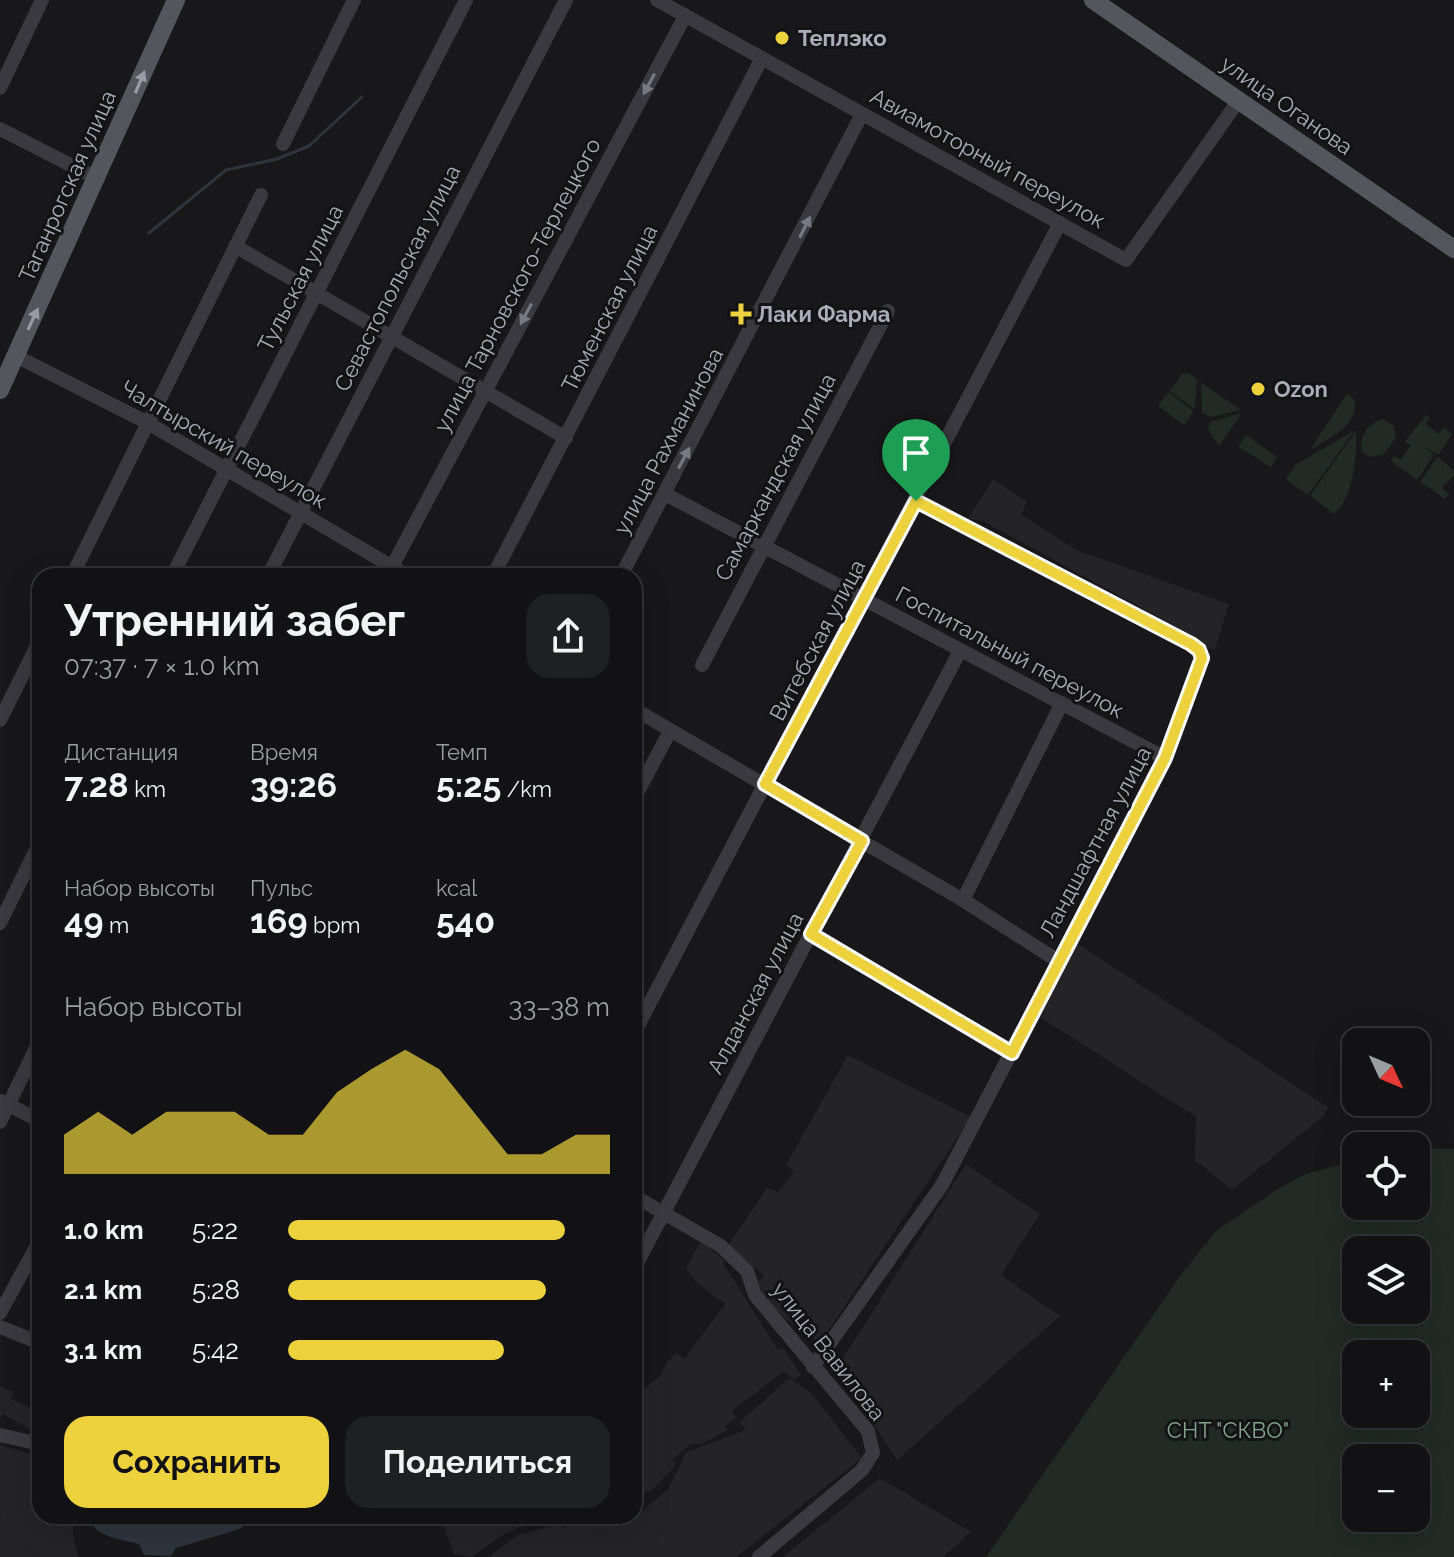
<!DOCTYPE html>
<html lang="ru">
<meta charset="utf-8">
<style>
body{margin:0;font-family:Raleway,sans-serif;background:#1f2022;color:#f1f3f6;height:100vh;display:flex;flex-direction:column;font-size:30px;white-space:nowrap}
*{box-sizing:border-box;margin:0}
p{font-size:26px;color:#9c9ea0}
.icon{flex:none;width:44px;height:44px;fill:none;stroke:currentColor;stroke-width:2;stroke-linecap:round;stroke-linejoin:round}
.map{position:relative;flex:1;overflow:hidden}
.sheet{position:absolute;left:32px;top:568px;width:610px;height:956px;display:flex;flex-direction:column;background:#121214;border-radius:24px;box-shadow:0 8px 32px #0002,0 0 0 2px #313234}
.sheet>*{flex:none}
.needle{width:52px;rotate:134deg}
.fabs{position:absolute;left:1342px;top:1028px;display:grid;gap:16px}
.fabs a{display:grid;place-items:center;width:88px;height:88px;border-radius:16px;background:#121214;box-shadow:0 8px 32px #0002,0 0 0 2px #313234;font-size:40px}
.pin{position:absolute;display:grid;place-items:center;width:68px;height:68px;color:#fff;margin:-82px -34px;border-radius:50% 50% 50% 0;rotate:-45deg;box-shadow:0 0 8px #0007}
.pin .icon{rotate:45deg}
.round{display:grid;place-items:center;flex:none;width:84px;height:84px;border-radius:24px;background:#1f2022}
.headline{display:flex;align-items:center;justify-content:space-between;height:136px;padding:0 32px}
h1{font-size:44px;font-weight:700;line-height:60px}
.stats{display:grid;grid-template-columns:repeat(3,1fr);gap:12px;height:136px;padding:8px 32px}
.stats div{display:grid;align-content:center}
.stats b{font-size:34px;font-weight:700}
.stats small{font-size:22px;font-weight:400}
.stats p{font-size:22px}
.chart{height:224px;padding:16px 32px}
.chart p{display:flex;justify-content:space-between}
.chart svg{width:100%;height:144px;margin-top:8px;fill:#edd23d;opacity:.7}
.button{display:flex;gap:16px;margin-top:auto;padding:16px 32px}
.button a{flex:1;height:92px;border-radius:24px;background:#edd23d;color:#111;font-size:32px;font-weight:700;line-height:92px;text-align:center}
.button a+a{background:#1f2022;color:#f1f3f6}
ul{padding:0 32px;list-style:none;font-size:26px}
li{display:grid;grid-template-columns:128px 96px 1fr;align-items:center;height:60px}
li i{height:20px;border-radius:10px;background:#edd23d}
.map>svg:first-child{display:block}
.built{fill:#242427}
.green{fill:#222a24;fill-rule:evenodd}
.water{fill:#2e343e}
.lines{fill:none;stroke-linecap:round;stroke-linejoin:round}
.stream{stroke:#2e343e;stroke-width:3}
.minor{stroke:#39393f;stroke-width:14}
.major{stroke:#55555e;stroke-width:18}
.oneway{fill:#9a9ba7}
.oneway2{fill:#787882}
.route-casing{stroke:#fff;stroke-width:16}
.route{stroke:#edd23d;stroke-width:10}
.poi-dot{fill:#edd23d;stroke:#131315;stroke-width:3}
.labels{text-anchor:middle;dominant-baseline:central;stroke-width:6;stroke-linejoin:round;paint-order:stroke}
.poi-label{font-size:22px;font-weight:bold;fill:#abacb9;stroke:#131315;text-anchor:start}
.street-label{font-size:22px;fill:#abacb9;stroke:#131315}
.park-label{font-size:22px;fill:#82a48a;stroke:#131315}
</style>
<div class="map">
<svg width="1454" height="1557" viewBox="0 0 1454 1557">
<rect width="100%" height="100%" fill="#18181a"/>
<!-- built -->
<g class="built">
<polygon points="993,479 1027,502 1021,515 1079,551 1229,604 1215,650 1197,645 1191,635 983,521 968,519"/>
<polygon points="1077,943 1329,1108 1321,1118 1232,1190 1195,1160 1196,1117 1040,1017"/>
<polygon points="848,1055 971,1117 820,1343 768,1307 758,1282 764,1275 728,1246 767,1188 778,1192 794,1172 786,1165"/>
<polygon points="966,1164 1040,1214 1001,1275 1060,1316 897,1460 837,1368"/>
<polygon points="701,1241 725,1261 723,1263 778,1350 783,1348 801,1375 794,1380 784,1371 732,1411 737,1417 726,1426 727,1430 701,1444 691,1444 672,1460 676,1465 653,1489 634,1498 634,1399 661,1375 666,1363 677,1353 684,1359 725,1304 696,1282 686,1268"/>
<polygon points="789,1378 811,1393 862,1458 736,1557 489,1557 516,1536 557,1524 564,1528 582,1516 634,1516 634,1512 641,1512 668,1489 686,1452 746,1430 740,1422"/>
<polygon points="0,1386 13,1392 11,1399 40,1413 40,1435 3,1414 0,1419"/>
<polygon points="0,1445 40,1457 40,1516 73,1516 73,1538 79,1557 0,1557"/>
<polygon points="880,1478 971,1532 943,1557 783,1557"/>
<polygon points="480,1516 544,1516 501,1536 471,1557 454,1554 444,1527 450,1524 460,1526"/>
</g>
<!-- green -->
<g class="green">
<polygon points="1188,373 1197,379 1195,409 1169,391 1182,374"/>
<polygon points="1201,382 1241,410 1212,417 1202,413"/>
<polygon points="1168,392 1194,411 1184,425 1158,406"/>
<path d="M1347,394L1355,400C1357,426 1331,438 1310,450Z"/>
<polygon points="1240,413 1240,416 1219,446 1208,430 1210,422"/>
<polygon points="1426,415 1429,418 1425,424 1439,434 1444,428 1452,434 1438,455 1423,445 1434,455 1417,480 1391,461 1394,456 1401,460 1411,445 1405,441"/>
<path d="M1383,419L1394,426L1396,438L1383,455L1370,457L1362,452C1358,437 1368,423 1383,419Z"/>
<polygon points="1355,430 1308,495 1286,479 1295,465"/>
<path d="M1356,431C1357,457 1354,495 1334,514L1310,496Z"/>
<polygon points="1246,435 1277,457 1271,467 1238,447"/>
<polygon points="1437,457 1454,470 1454,475 1442,488 1449,494 1445,499 1420,482"/>
<path d="M1416,1149H1454V1557H986L1180,1276L1215,1232L1274,1191L1305,1174L1356,1161V1206H1416ZM1356,1250H1416V1310H1356ZM1356,1354H1416V1414H1356ZM1356,1458H1416V1518H1356Z"/>
</g>
<!-- water -->
<path class="water" d="M258,1516L240,1529L176,1548L171,1556L144,1555L139,1544C117,1538 99,1539 87,1517Z"/>
<g class="lines">
<!-- stream -->
<polyline class="stream" points="149,233 226,170 277,159 309,146 362,97"/>
<!-- minor -->
<g class="minor">
<polyline points="657,0 1126,260 1239,100"/>
<polyline points="0,88 42,0"/>
<polyline points="0,129 98,179"/>
<polyline points="283,144 354,0"/>
<polyline points="235,246 566,438"/>
<polyline points="16,356 148,423 408,576"/>
<polyline points="665,494 1165,758"/>
<polyline points="72,576 261,195"/>
<polyline points="172,576 466,0"/>
<polyline points="268,576 566,0"/>
<polyline points="387,576 685,16"/>
<polyline points="493,576 762,58"/>
<polyline points="621,576 862,114"/>
<polyline points="702,665 888,311"/>
<polyline points="634,709 963,900 1058,961"/>
<polyline points="0,720 40,640"/>
<polyline points="634,799 670,731"/>
<polyline points="963,900 1062,703"/>
<polyline points="0,923 40,842"/>
<polyline points="811,934 1012,1053"/>
<polyline points="634,1033 1060,223"/>
<polyline points="1,1101 40,1121"/>
<polyline points="0,1122 40,1040"/>
<polyline points="634,1196 721,1246 747,1271 755,1295 868,1431 873,1453 862,1470 759,1557"/>
<polyline points="634,1269 960,651"/>
<polyline points="0,1313 40,1240"/>
<polyline points="0,1327 40,1343"/>
<polyline points="813,1367 942,1185 1165,758 1202,658 1199,650 1191,644 916,501"/>
<polyline points="0,1435 40,1444"/>
</g>
<!-- major -->
<g class="major">
<polyline points="1093,0 1454,249"/>
<polyline points="0,390 176,0"/>
</g>
</g>
<!-- one-way arrows -->
<defs><path id="oneway-solid" d="M-6-.8H1V-3.2L6.5 0L1 3.2V.8H-6Z" transform="scale(2)"/></defs>
<g class="oneway">
<use href="#oneway-solid" transform="translate(140 82) rotate(-67)"/>
<use href="#oneway-solid" transform="translate(33 319) rotate(-65)"/>
</g>
<g class="oneway2">
<use href="#oneway-solid" transform="translate(649 84) rotate(118)"/>
<use href="#oneway-solid" transform="translate(805 227) rotate(-63)"/>
<use href="#oneway-solid" transform="translate(526 314) rotate(118)"/>
<use href="#oneway-solid" transform="translate(684 458) rotate(-62)"/>
</g>
<g class="lines">
<!-- route casing -->
<g class="route-casing">
<polygon id="route" points="916,501 1191,644 1199,650 1202,658 1165,758 1012,1053 811,934 862,841 765,784"/>
</g>
<!-- route -->
<use href="#route" class="route"/>
</g>
<!-- markers -->
<g class="poi-dot">
<circle cx="782" cy="38" r="8"/>
<path d="M737 302h8v8h8v8h-8v8h-8v-8h-8v-8h8z"/>
<circle cx="1258" cy="389" r="8"/>
</g>
<g class="labels">
<!-- poi labels -->
<g class="poi-label">
<text x="798" y="38">Теплэко</text>
<text x="757" y="314">Лаки Фарма</text>
<text x="1274" y="389">Ozon</text>
</g>
<!-- street labels -->
<g class="street-label">
<text transform="translate(1287 105) rotate(35)">улица Оганова</text>
<text transform="translate(988 158) rotate(29)">Авиамоторный переулок</text>
<text transform="translate(67 186) rotate(-66)">Таганрогская улица</text>
<text transform="translate(300 278) rotate(-63)">Тульская улица</text>
<text transform="translate(397 278) rotate(-63)">Севастопольская улица</text>
<text transform="translate(517 285) rotate(-62)">улица Тарновского-Терлецкого</text>
<text transform="translate(609 308) rotate(-63)">Тюменская улица</text>
<text transform="translate(668 441) rotate(-62)">улица Рахманинова</text>
<text transform="translate(224 444) rotate(30)">Чалтырский переулок</text>
<text transform="translate(775 477) rotate(-62)">Самаркандская улица</text>
<text transform="translate(817 640) rotate(-62)">Витебская улица</text>
<text transform="translate(1010 652) rotate(28)">Госпитальный переулок</text>
<text transform="translate(1095 842) rotate(-62)">Ландшафтная улица</text>
<text transform="translate(755 993) rotate(-62)">Алданская улица</text>
<text transform="translate(829 1351) rotate(52)">улица Вавилова</text>
</g>
<!-- park labels -->
<g class="park-label">
<text x="1228" y="1430">СНТ "СКВО"</text>
</g>
</g>
</svg>
<div class="fabs">
<a><svg class="needle" viewBox="-14 -14 28 28"><path d="M0-13l5 13h-10z" fill="#e53935"/><path d="M0 13l5-13h-10z" fill="#9c9ea0"/></svg></a>
<a><svg class="icon" aria-label="locate" viewBox="0 0 24 24"><circle cx="12" cy="12" r="6"/><path d="M12 2v4M12 18v4M2 12h4M18 12h4"/></svg></a>
<a><svg class="icon" aria-label="layers" viewBox="0 0 24 24"><path d="M12 4l9 5-9 5-9-5zM3 14l9 5 9-5"/></svg></a>
<a>+</a>
<a>−</a>
</div>
<div class="pin" style="left:916px;top:501px;background:#1e9e55"><svg class="icon" aria-label="arrive" viewBox="0 0 24 24"><path d="M6 21V4h12l-3 4 3 4H6"/></svg></div>
<section class="sheet">
<div class="headline"><div><h1>Утренний забег</h1><p>07:37 · 7 × 1.0 km</p></div><a class="round"><svg class="icon" aria-label="share" viewBox="0 0 24 24"><path d="M12 15V3M7 8l5-5 5 5M5 13v7h14v-7"/></svg></a></div>
<div class="stats">
<div><p>Дистанция</p><b>7.28<small> km</small></b></div>
<div><p>Время</p><b>39:26</b></div>
<div><p>Темп</p><b>5:25<small> /km</small></b></div>
</div>
<div class="stats">
<div><p>Набор высоты</p><b>49<small> m</small></b></div>
<div><p>Пульс</p><b>169<small> bpm</small></b></div>
<div><p>kcal</p><b>540</b></div>
</div>
<div class="chart"><p><span>Набор высоты</span>33–38 m</p>
<svg viewBox="0 0 160 44" preserveAspectRatio="none"><path d="M0 44V32L10 25L20 32L30 25L40 25L50 25L60 32L70 32L80 19L90 12L100 6L110 12L120 25L130 38L140 38L150 32L160 32V44z"/></svg>
</div>
<ul>
<li><b>1.0 km</b>5:22<i style="width:86%"></i></li>
<li><b>2.1 km</b>5:28<i style="width:80%"></i></li>
<li><b>3.1 km</b>5:42<i style="width:67%"></i></li>
</ul>
<div class="button"><a>Сохранить</a><a>Поделиться</a></div>
</section>
</div>
